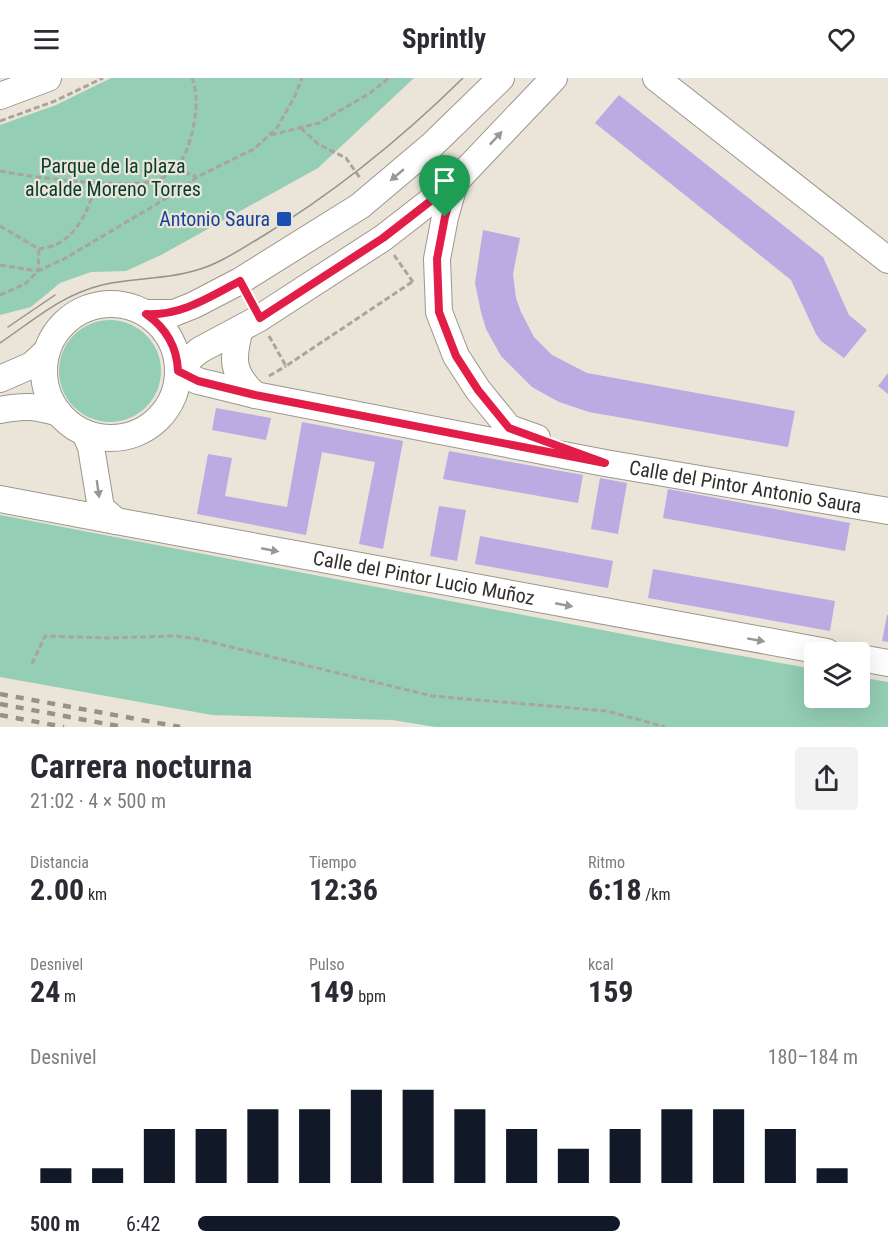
<!DOCTYPE html>
<html lang="es">
<meta charset="utf-8">
<style>
body{margin:0;font-family:"Roboto Condensed",sans-serif;background:#f2f2f3;color:#2b2b33;height:100vh;display:flex;flex-direction:column;font-size:22px;white-space:nowrap}
*{box-sizing:border-box;margin:0}
p{font-size:20px;color:#7c7c81}
.icon{flex:none;width:33px;height:33px;fill:none;stroke:currentColor;stroke-width:2;stroke-linecap:round;stroke-linejoin:round}
.map{position:relative;height:649px;overflow:hidden}
.drawer{display:flex;flex-direction:column;background:#fff;flex:1}
.drawer>*{flex:none}
.fabs{position:absolute;left:804px;top:564px;display:grid;gap:12px}
.fabs a{display:grid;place-items:center;width:66px;height:66px;border-radius:6px;background:#fff;box-shadow:0 6px 24px #0002;font-size:30px}
.pin{position:absolute;display:grid;place-items:center;width:51px;height:51px;color:#fff;margin:-62px -26px;border-radius:50% 50% 50% 0;rotate:-45deg;box-shadow:0 0 6px #0007}
.pin .icon{rotate:45deg}
.round{display:grid;place-items:center;flex:none;width:63px;height:63px;border-radius:6px;background:#f2f2f3}
.summary{display:flex;align-items:center;justify-content:space-between;height:102px;padding:0 30px}
h1{font-size:33px;font-weight:700;line-height:45px}
.stats{display:grid;grid-template-columns:repeat(3,1fr);gap:9px;height:102px;padding:6px 30px}
.stats div{display:grid;align-content:center}
.stats b{font-size:30px;font-weight:700}
.stats small{font-size:16px;font-weight:400}
.stats p{font-size:16px}
.chart{height:168px;padding:12px 30px}
.chart p{display:flex;justify-content:space-between}
.chart svg{width:100%;height:108px;margin-top:6px;stroke:#111827;stroke-width:6}
ul{padding:0 30px;list-style:none;font-size:20px}
li{display:grid;grid-template-columns:96px 72px 1fr;align-items:center;height:45px}
li i{height:15px;border-radius:8px;background:#111827}
header{display:flex;justify-content:space-between;align-items:center;height:78px;padding:0 30px;background:#fff;font-size:27px;font-weight:700}
.map>svg:first-child{display:block}
.green{fill:#94ceb4}
.building{fill:#baabe2}
.lines{fill:none;stroke-linecap:round;stroke-linejoin:round}
.minor-casing{stroke:#9d968c;stroke-width:28}
.path{stroke:#aaa59c;stroke-width:3;stroke-dasharray:6 3;stroke-linecap:butt}
.minor{stroke:#fff;stroke-width:26}
.tram{stroke:#979189;stroke-width:1.5}
.rail{stroke:#979189;stroke-width:4.5;stroke-dasharray:8 8;stroke-linecap:butt}
.oneway{fill:#999896}
.route-casing{stroke:#fff;stroke-width:12}
.route{stroke:#e11d48;stroke-width:8}
.transit-dot{fill:#1a4fb4;stroke:#ebe4d8;stroke-width:2}
.labels{text-anchor:middle;dominant-baseline:central;stroke-width:4.5;stroke-linejoin:round;paint-order:stroke}
.park-label{font-size:20px;fill:#043d2b;stroke:#ebe4d8}
.transit-label{font-size:20px;fill:#164399;stroke:#ebe4d8;text-anchor:end}
.street-label{font-size:20px;fill:#33302c;stroke:#ebe4d8}
</style>
<header><svg class="icon" aria-label="menu" viewBox="0 0 24 24"><path d="M4 6h16M4 12h16M4 18h16"/></svg>Sprintly<svg class="icon" aria-label="heart" viewBox="0 0 24 24"><path d="M12 20l-8-8c-3-5 5-10 8-4 3-6 11-1 8 4z"/></svg></header>
<div class="map">
<svg width="888" height="649" viewBox="0 0 888 649">
<rect width="100%" height="100%" fill="#ebe4d8"/>
<!-- green -->
<g class="green">
<polygon points="111,0 414,0 318,90 161,177 126,193 91,194 60,205 31,229 0,237 0,47 56,27"/>
<circle cx="110" cy="293" r="51"/>
<polygon points="0,437 675,566 814,591 814,620 860,620 860,599 888,604 888,649 436,649 392,642 212,637 0,599"/>
</g>
<!-- building -->
<g class="building">
<polygon points="619,17 823,179 849,237 867,252 844,280 821,263 816,256 791,202 595,45"/>
<polygon points="483,152 520,160 513,196 516,220 521,234 534,259 552,277 587,295 795,333 788,369 589,334 559,324 532,309 501,278 486,251 481,234 475,205"/>
<polygon points="888,295 888,316 878,308"/>
<polygon points="216,330 271,340 266,362 212,352"/>
<polygon points="302,344 403,363 383,471 359,466 375,384 322,374 306,457 197,436 208,376 232,380 225,418 287,429"/>
<polygon points="449,373 583,397 578,425 443,401"/>
<polygon points="600,400 627,405 618,456 591,451"/>
<polygon points="668,411 850,445 845,473 663,440"/>
<polygon points="439,428 466,432 457,483 430,478"/>
<polygon points="480,458 613,483 608,510 475,486"/>
<polygon points="653,491 835,523 830,553 648,520"/>
<polygon points="887,537 888,537 888,564 882,563"/>
</g>
<g class="lines">
<!-- minor casing -->
<g class="minor-casing">
<g id="minor">
<polyline points="656,0 888,182"/>
<polyline points="0,18 48,0"/>
<polyline points="455,104 445,139 437,181 439,234 456,278 478,312 509,350 537,360"/>
<circle cx="111" cy="293" r="67"/>
<polyline points="146,235 174,235 194,227 240,203 360,128 431,68 501,0"/>
<path d="M240,251C232,280 231,295 255,317"/>
<polyline points="178,290 200,272 258,241 383,160 455,104 554,0"/>
<path id="s1" d="M178,293L198,303L255,317L605,385L888,433"/>
<polyline points="0,301 32,287 47,273"/>
<path d="M0,332C24,327 36,328 59,335"/>
<path id="s2" d="M85,355L91,369L101,430L116,443L827,574"/>
<polyline points="0,421 116,443"/>
<polyline points="860,580 888,585"/>
</g>
</g>
<!-- path -->
<g class="path">
<polyline points="0,43 55,23 103,0"/>
<polyline points="301,50 318,66 346,80 360,100"/>
<polyline points="271,57 319,45 370,15 389,0"/>
<polyline points="176,91 197,99"/>
<path d="M0,93C30,99 135,113 160,101C178,93 186,77 191,59C196,40 199,18 192,0"/>
<path d="M0,148L39,171C44,170 52,169 57,166C81,154 90,126 97,103"/>
<polyline points="394,177 413,204"/>
<polyline points="0,187 38,193 39,171"/>
<polyline points="0,217 25,206 38,193 64,181 177,114 197,99 254,71 277,50 295,18 302,0"/>
<polyline points="269,258 286,288 412,204"/>
<polyline points="269,298 286,288"/>
<polyline points="32,586 45,558 108,560 176,558 198,561 432,618 607,633 665,649"/>
</g>
<!-- minor -->
<use href="#minor" class="minor"/>
<!-- tram -->
<g class="tram">
<polyline points="8,249 55,217"/>
<path d="M0,265C34,242 61,217 102,207C133,199 167,202 197,192C219,186 239,172 258,161C333,116 401,61 463,0"/>
</g>
<!-- rail -->
<g class="rail">
<polyline points="0,616 180,649"/>
<polyline points="0,626 123,649"/>
<polyline points="0,637 64,649"/>
</g>
</g>
<!-- one-way arrows -->
<defs><path id="oneway-solid" d="M-6-.8H1V-3.2L6.5 0L1 3.2V.8H-6Z" transform="scale(1.5)"/></defs>
<g class="oneway">
<use href="#oneway-solid" transform="translate(496 60) rotate(-47)"/>
<use href="#oneway-solid" transform="translate(397 97) rotate(140)"/>
<use href="#oneway-solid" transform="translate(98 411) rotate(82)"/>
<use href="#oneway-solid" transform="translate(270 472) rotate(11)"/>
<use href="#oneway-solid" transform="translate(564 527) rotate(11)"/>
<use href="#oneway-solid" transform="translate(756 562) rotate(10)"/>
</g>
<g class="lines">
<!-- route casing -->
<g class="route-casing">
<path id="route" d="M455,104L445,139L437,181L439,234L456,278L478,312L509,350L605,385L255,317L198,303L178,293C177,268 166,250 146,236C181,238 209,219 240,203L260,240L383,160Z"/>
</g>
<!-- route -->
<use href="#route" class="route"/>
</g>
<!-- markers -->
<rect class="transit-dot" x="276" y="133" width="16" height="16" rx="3"/>
<g class="labels">
<!-- park labels -->
<g class="park-label">
<text x="113" y="88">Parque de la plaza<tspan x="113" dy="23">alcalde Moreno Torres</tspan></text>
</g>
<!-- transit labels -->
<g class="transit-label">
<text x="270" y="141">Antonio Saura</text>
</g>
<!-- street labels -->
<g class="street-label">
<text stroke="none"><textPath href="#s1" startOffset="580">Calle del Pintor Antonio Saura</textPath></text>
<text stroke="none"><textPath href="#s2" startOffset="410">Calle del Pintor Lucio Muñoz</textPath></text>
</g>
</g>
</svg>
<div class="fabs">
<a><svg class="icon" aria-label="layers" viewBox="0 0 24 24"><path d="M12 4l9 5-9 5-9-5zM3 14l9 5 9-5"/></svg></a>
</div>
<div class="pin" style="left:445px;top:139px;background:#1e9e55"><svg class="icon" aria-label="arrive" viewBox="0 0 24 24"><path d="M6 21V4h12l-3 4 3 4H6"/></svg></div>
</div>
<section class="drawer">
<div class="summary"><div><h1>Carrera nocturna</h1><p>21:02 · 4 × 500 m</p></div><a class="round"><svg class="icon" aria-label="share" viewBox="0 0 24 24"><path d="M12 15V3M7 8l5-5 5 5M5 13v7h14v-7"/></svg></a></div>
<div class="stats">
<div><p>Distancia</p><b>2.00<small> km</small></b></div>
<div><p>Tiempo</p><b>12:36</b></div>
<div><p>Ritmo</p><b>6:18<small> /km</small></b></div>
</div>
<div class="stats">
<div><p>Desnivel</p><b>24<small> m</small></b></div>
<div><p>Pulso</p><b>149<small> bpm</small></b></div>
<div><p>kcal</p><b>159</b></div>
</div>
<div class="chart"><p><span>Desnivel</span>180–184 m</p>
<svg viewBox="0 0 160 44" preserveAspectRatio="none"><path d="M5 44V38M15 44V38M25 44V22M35 44V22M45 44V14M55 44V14M65 44V6M75 44V6M85 44V14M95 44V22M105 44V30M115 44V22M125 44V14M135 44V14M145 44V22M155 44V38"/></svg>
</div>
<ul>
<li><b>500 m</b>6:42<i style="width:64%"></i></li>
</ul>
</section>
